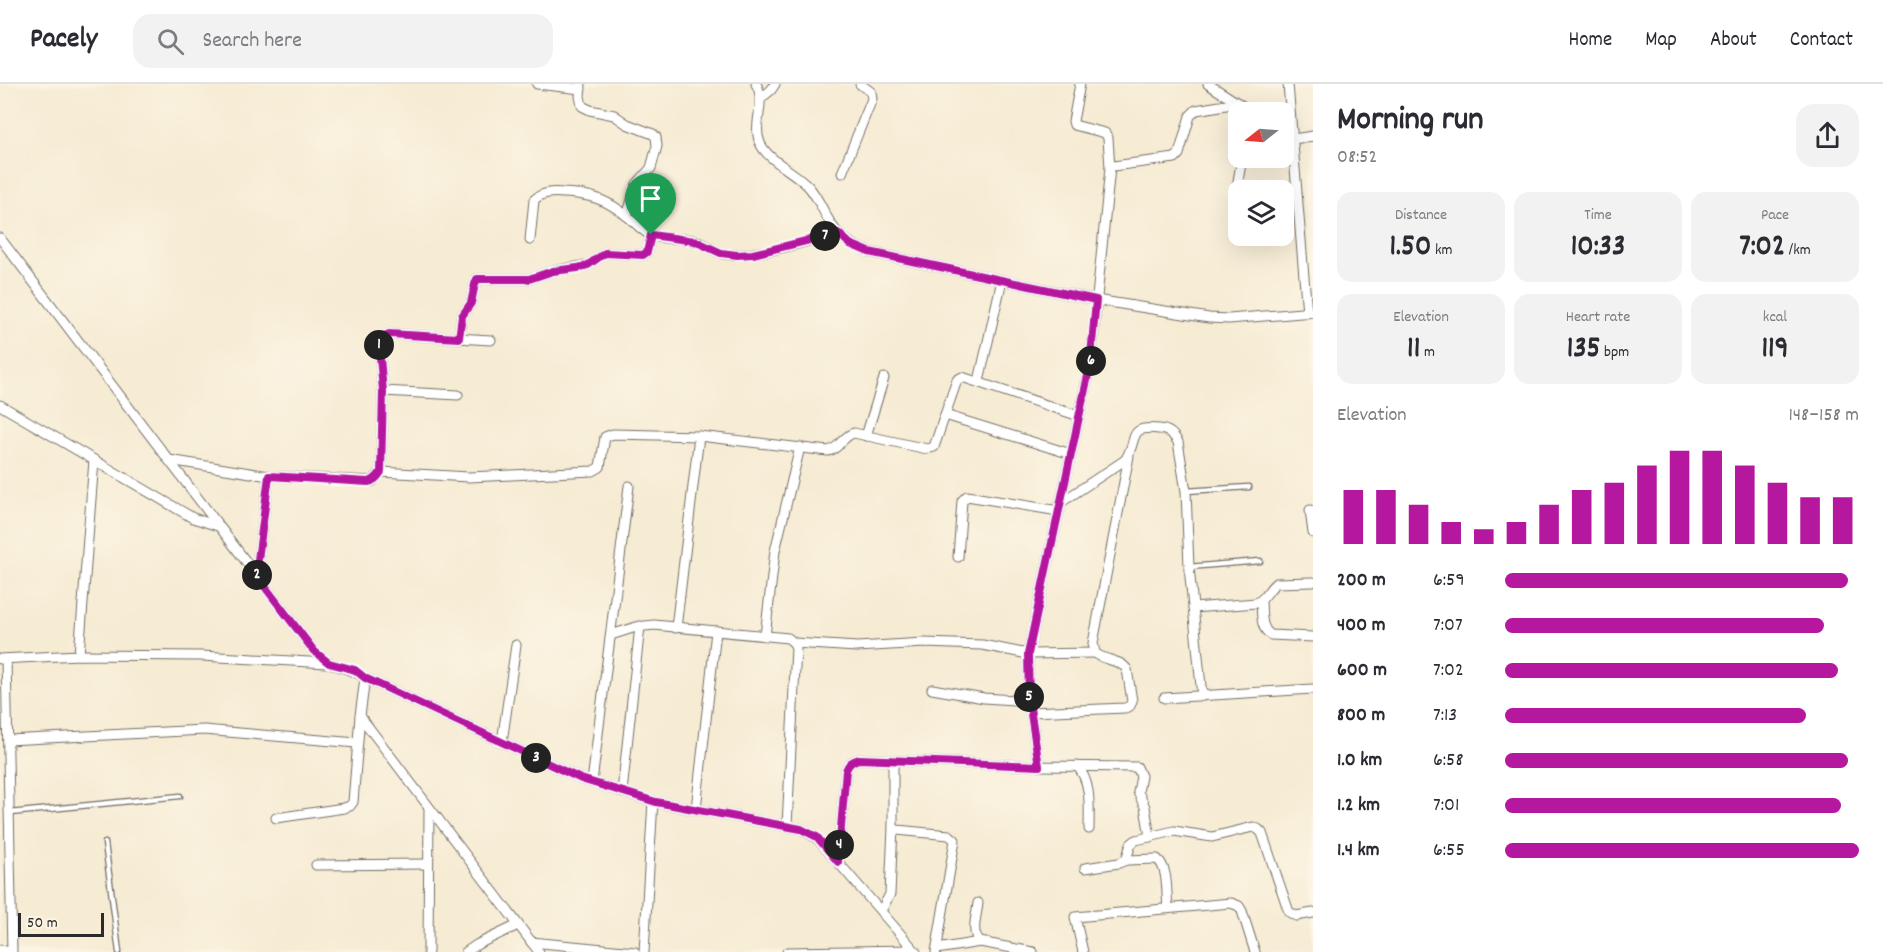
<!DOCTYPE html>
<meta charset="utf-8">
<style>
body{margin:0;font-family:Dekko,sans-serif;background:#f2f2f3;color:#2b2b33;height:100vh;display:flex;flex-direction:column;font-size:22px;white-space:nowrap}
*{box-sizing:border-box;margin:0}
p{font-size:20px;color:#7c7c81}
.icon{flex:none;width:33px;height:33px;fill:none;stroke:currentColor;stroke-width:2;stroke-linecap:round;stroke-linejoin:round}
.map{position:relative;flex:1;overflow:hidden}
.sheet{display:flex;flex-direction:column;background:#fff;width:570px}
.sheet>*{flex:none}
.needle{width:39px;rotate:253deg}
.tools{position:absolute;left:1228px;top:18px;display:grid;gap:12px}
.tools a{display:grid;place-items:center;width:66px;height:66px;border-radius:12px;background:#fff;box-shadow:0 6px 24px #0002;font-size:30px}
.scale{position:absolute;left:18px;bottom:15px;width:86px;box-sizing:border-box;padding-left:6px;border:3px solid #2b2b2b;border-top:0;font-size:16px;line-height:21px;white-space:nowrap;color:#2b2b2b;-webkit-text-stroke:4px #fcf5e5;paint-order:stroke}
.pin{position:absolute;display:grid;place-items:center;width:51px;height:51px;color:#fff;margin:-62px -26px;border-radius:50% 50% 50% 0;rotate:-45deg;box-shadow:0 0 6px #0007}
.pin .icon{rotate:45deg}
.km{position:absolute;width:30px;height:30px;margin:-15px;border-radius:50%;background:#222;color:#fff;font-size:16px;line-height:30px;text-align:center}
.round{display:grid;place-items:center;flex:none;width:63px;height:63px;border-radius:18px;background:#f2f2f3}
.headline{display:flex;align-items:center;justify-content:space-between;height:102px;padding:0 24px}
h1{font-size:33px;font-weight:700;line-height:45px}
.metrics{display:grid;grid-template-columns:repeat(3,1fr);gap:9px;height:102px;padding:6px 24px}
.metrics div{display:grid;align-content:center;border-radius:15px;background:#f2f2f3;text-align:center}
.metrics b{font-size:30px;font-weight:700}
.metrics small{font-size:16px;font-weight:400}
.metrics p{font-size:16px}
.chart{height:168px;padding:12px 24px}
.chart p{display:flex;justify-content:space-between}
.chart svg{width:100%;height:108px;margin-top:6px;stroke:#b5179e;stroke-width:6}
ul{padding:0 24px;list-style:none;font-size:20px}
li{display:grid;grid-template-columns:96px 72px 1fr;align-items:center;height:45px}
li i{height:15px;border-radius:8px;background:#b5179e}
header{display:flex;align-items:center;gap:36px;box-sizing:border-box;height:84px;padding:0 30px;background:#fff;border-bottom:2px solid #e1e1e2}
header strong{font-size:28px}
nav{display:flex;gap:33px;margin-inline-start:auto;font-size:21px}
.search{width:420px;height:54px;background:#f2f2f3;display:flex;align-items:center;gap:15px;box-sizing:border-box;padding:0 21px;border-radius:18px;color:#7c7c81;font-size:22px}
main{display:flex;flex:1;min-height:0}
.map>svg:first-child{display:block}
.lines{fill:none;stroke-linecap:round;stroke-linejoin:round}
.lane-casing{stroke:#726e66;stroke-width:7}
.street-casing{stroke:#726e66;stroke-width:11}
.lane{stroke:#fff;stroke-width:4.5}
.street{stroke:#fff;stroke-width:9}
.route-casing{stroke:#fff;stroke-width:12}
.route{stroke:#b5179e;stroke-width:8}
</style>
<header>
<strong>Pacely</strong>
<div class="search"><svg class="icon" aria-label="search" viewBox="0 0 24 24"><circle cx="10" cy="10" r="6"/><path d="M15 15l6 6"/></svg>Search here</div>
<nav><a>Home</a><a>Map</a><a>About</a><a>Contact</a></nav>
</header>
<main>
<div class="map">
<svg width="1313" height="868" viewBox="0 0 1313 868">
<rect width="100%" height="100%" fill="#fcf5e5"/>
<filter id="ink" filterUnits="userSpaceOnUse"><feTurbulence type="fractalNoise" baseFrequency=".0167" numOctaves="2"/><feDisplacementMap in="SourceGraphic" scale="12" xChannelSelector="R" yChannelSelector="G"/><feConvolveMatrix kernelMatrix="1 2 1 2 8 2 1 2 1" color-interpolation-filters="sRGB"/></filter>
<filter id="wash" filterUnits="userSpaceOnUse"><feTurbulence type="fractalNoise" baseFrequency=".008" numOctaves="4" result="noise"/><feDisplacementMap in="SourceGraphic" scale="24" xChannelSelector="R" yChannelSelector="G"/><feGaussianBlur stdDeviation="1.35" result="paint"/><feColorMatrix in="noise" values="0 0 0 0 0 0 0 0 0 0 0 0 0 0 0 0 0 1.4 0 .05"/><feComposite in="paint" operator="in"/></filter>
<g filter="url(#wash)">
<rect width="100%" height="100%" fill="#f6ebd3"/>
</g>
<g filter="url(#ink)">
<g class="lines">
<!-- lane casing -->
<g class="lane-casing">
<g id="lane">
<polyline points="1186,407 1249,403"/>
<polyline points="1189,483 1260,477"/>
<polyline points="10,729 180,712"/>
<polyline points="105,759 119,868"/>
</g>
</g>
<!-- street casing -->
<g class="street-casing">
<g id="street">
<polyline points="537,0 581,5"/>
<polyline points="581,0 580,12 582,22 590,26 614,31 627,40 653,50 656,53 657,62 651,84 637,100 627,132"/>
<path d="M756,0C767,17 752,40 760,59C767,76 795,88 808,102C821,116 825,136 838,149C847,159 858,163 869,168L1096,216L1209,234L1229,235L1313,228"/>
<polyline points="1080,0 1073,37 1074,41 1105,49 1108,54 1110,84"/>
<polyline points="1208,0 1252,28"/>
<polyline points="1288,0 1307,229"/>
<polyline points="760,15 771,6 775,0"/>
<polyline points="1284,49 1293,55 1313,52"/>
<polyline points="842,89 872,15 871,8 860,0"/>
<polyline points="1237,103 1242,74"/>
<path d="M0,154L314,567C319,571 323,576 329,579C342,584 353,585 365,594L581,695L655,718L801,745L817,754L916,868"/>
<path d="M530,156L534,116C542,108 553,108 564,109C589,110 606,115 627,132C635,138 642,147 651,151C666,157 682,153 697,157C705,160 713,167 721,169C746,177 810,156 838,149"/>
<polyline points="459,254 462,232 471,219 475,200 477,195 529,195 553,187 588,181 605,169 643,171 647,168 651,151"/>
<polyline points="979,297 1002,196"/>
<polyline points="383,307 458,311"/>
<polyline points="0,321 193,434 218,442"/>
<polyline points="945,331 1071,370"/>
<polyline points="866,352 884,294"/>
<path d="M169,376L269,392L373,397L381,388L383,307L379,262C381,256 382,252 389,250L491,256"/>
<path d="M381,388L469,393L593,387L600,383L605,353L613,350L699,352L828,367C840,365 842,352 854,349L927,365L934,363L935,360L957,296L962,293L1079,332"/>
<path d="M1060,419L1125,376C1139,356 1126,341 1159,345C1169,346 1173,350 1178,358L1186,407L1189,483L1202,612"/>
<polyline points="1310,426 1313,449"/>
<polyline points="958,473 962,417 967,412 1059,427"/>
<polyline points="256,491 269,392"/>
<path d="M1261,517C1262,529 1260,545 1271,551L1313,553"/>
<path d="M1193,524L1256,519C1266,515 1268,505 1276,499L1313,498"/>
<polyline points="676,544 699,352"/>
<polyline points="611,551 636,543 654,541 788,554 794,559 796,564 787,742"/>
<polyline points="765,552 775,467 800,363"/>
<polyline points="794,559 857,563 924,559 982,561 1028,570 1090,282 1110,84 1113,82 1175,74 1179,70 1190,32 1196,26 1238,19"/>
<polyline points="79,571 94,376"/>
<polyline points="0,575 79,571 201,572 327,579"/>
<polyline points="6,575 12,868"/>
<polyline points="365,594 360,632 539,868"/>
<polyline points="932,605 984,614 1029,617"/>
<polyline points="1164,614 1313,605"/>
<path d="M1031,628L1125,624L1130,622L1132,617L1127,585C1119,575 1105,577 1095,569L1093,559L1129,372"/>
<polyline points="8,656 204,646 357,659"/>
<polyline points="502,658 516,561"/>
<polyline points="893,677 893,743 897,746 949,751 955,756 936,868"/>
<polyline points="1039,682 1029,617 1028,570 1095,569"/>
<path d="M1077,682C1092,698 1089,724 1089,745"/>
<polyline points="592,698 629,402"/>
<polyline points="622,708 640,542"/>
<polyline points="696,725 716,547"/>
<polyline points="276,734 344,724 350,722 353,718 360,632"/>
<path d="M1126,776L1157,775C1169,784 1166,810 1168,824"/>
<path d="M838,778L846,686C849,679 852,677 859,675L1039,682L1137,683L1141,692L1138,708L1145,723L1150,753"/>
<polyline points="316,781 428,780"/>
<polyline points="1085,784 1119,779 1126,776 1131,760 1136,756 1174,747 1212,753 1253,743 1258,745 1262,749 1289,828 1296,832 1313,829"/>
<path d="M978,819C977,831 970,849 980,858L1033,868"/>
<polyline points="881,827 890,810 893,743"/>
<polyline points="531,858 635,868"/>
<polyline points="937,865 980,858"/>
<polyline points="0,866 10,868"/>
<polyline points="428,868 429,724"/>
<polyline points="466,868 478,860 518,841"/>
<polyline points="644,868 653,717"/>
<polyline points="787,868 914,866"/>
<polyline points="1083,868 1075,833 1231,819 1239,822 1242,827 1255,868"/>
</g>
</g>
<!-- lane -->
<use href="#lane" class="lane"/>
<!-- street -->
<use href="#street" class="street"/>
</g>
</g>
<g class="lines" filter="url(#ink)">
<!-- route casing -->
<g class="route-casing">
<path id="route" d="M838,149L850,160L869,168L1096,216L1090,282L1028,570L1029,617L1039,682L859,675C852,677 849,679 846,686L838,778L817,753L801,745L656,718L581,695L365,594L355,586L329,579L314,567L256,491L269,392L368,398C374,397 377,394 381,388L383,307L379,262C381,256 382,252 389,250L459,254L462,232L471,219L475,200L477,195H529L553,187L578,184L588,181L605,169L643,171L647,168L651,151L695,157L721,169L737,171L753,170Z"/>
</g>
<!-- route -->
<use href="#route" class="route"/>
</g>
</svg>
<div class="tools">
<a><svg class="needle" viewBox="-14 -14 28 28"><path d="M0-13l5 13h-10z" fill="#e53935"/><path d="M0 13l5-13h-10z" fill="#7c7c81"/></svg></a>
<a><svg class="icon" aria-label="layers" viewBox="0 0 24 24"><path d="M12 4l9 5-9 5-9-5zM3 14l9 5 9-5"/></svg></a>
</div>
<div class="scale">50 m</div>
<div class="pin" style="left:651px;top:151px;background:#1e9e55"><svg class="icon" aria-label="arrive" viewBox="0 0 24 24"><path d="M6 21V4h12l-3 4 3 4H6"/></svg></div>
<b class="km" style="left:379px;top:261px">1</b>
<b class="km" style="left:257px;top:491px">2</b>
<b class="km" style="left:536px;top:674px">3</b>
<b class="km" style="left:839px;top:761px">4</b>
<b class="km" style="left:1029px;top:613px">5</b>
<b class="km" style="left:1091px;top:277px">6</b>
<b class="km" style="left:825px;top:152px">7</b>
</div>
<section class="sheet">
<div class="headline"><div><h1>Morning run</h1><p>08:52</p></div><a class="round"><svg class="icon" aria-label="share" viewBox="0 0 24 24"><path d="M12 15V3M7 8l5-5 5 5M5 13v7h14v-7"/></svg></a></div>
<div class="metrics">
<div><p>Distance</p><b>1.50<small> km</small></b></div>
<div><p>Time</p><b>10:33</b></div>
<div><p>Pace</p><b>7:02<small> /km</small></b></div>
</div>
<div class="metrics">
<div><p>Elevation</p><b>11<small> m</small></b></div>
<div><p>Heart rate</p><b>135<small> bpm</small></b></div>
<div><p>kcal</p><b>119</b></div>
</div>
<div class="chart"><p><span>Elevation</span>148–158 m</p>
<svg viewBox="0 0 160 44" preserveAspectRatio="none"><path d="M5 44V22M15 44V22M25 44V28M35 44V35M45 44V38M55 44V35M65 44V28M75 44V22M85 44V19M95 44V12M105 44V6M115 44V6M125 44V12M135 44V19M145 44V25M155 44V25"/></svg>
</div>
<ul>
<li><b>200 m</b>6:59<i style="width:97%"></i></li>
<li><b>400 m</b>7:07<i style="width:90%"></i></li>
<li><b>600 m</b>7:02<i style="width:94%"></i></li>
<li><b>800 m</b>7:13<i style="width:85%"></i></li>
<li><b>1.0 km</b>6:58<i style="width:97%"></i></li>
<li><b>1.2 km</b>7:01<i style="width:95%"></i></li>
<li><b>1.4 km</b>6:55<i style="width:100%"></i></li>
</ul>
</section>
</main>
